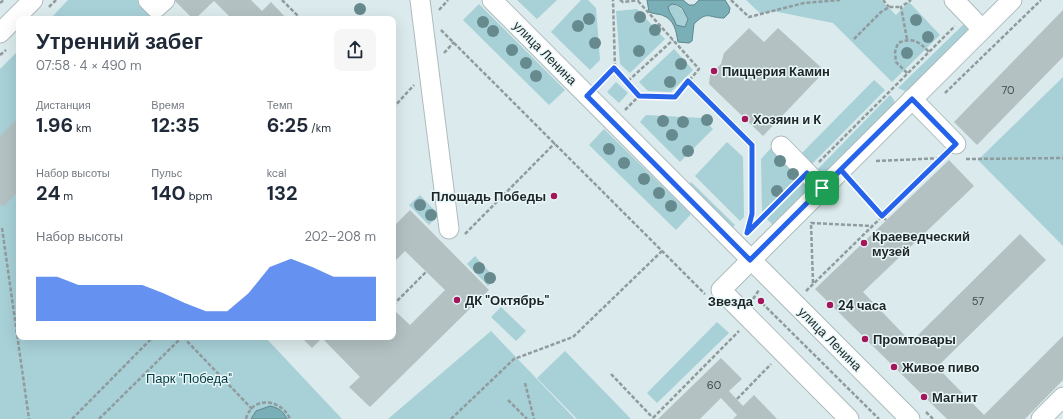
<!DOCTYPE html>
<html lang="ru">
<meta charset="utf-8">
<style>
body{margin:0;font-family:"DM Sans",sans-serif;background:#f6f6f7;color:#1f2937;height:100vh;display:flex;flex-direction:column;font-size:15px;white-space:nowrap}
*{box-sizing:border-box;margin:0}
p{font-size:13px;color:#747a83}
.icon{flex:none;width:22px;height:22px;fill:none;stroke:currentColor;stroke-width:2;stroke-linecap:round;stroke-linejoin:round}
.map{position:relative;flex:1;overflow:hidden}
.panel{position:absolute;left:16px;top:16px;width:380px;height:324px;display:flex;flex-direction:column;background:#fff;border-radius:8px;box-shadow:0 4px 16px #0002}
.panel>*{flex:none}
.pin{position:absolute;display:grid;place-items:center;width:34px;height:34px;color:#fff;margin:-17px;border-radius:8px;box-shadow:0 2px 6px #0006}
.round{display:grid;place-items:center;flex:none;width:42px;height:42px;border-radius:8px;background:#f6f6f7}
.head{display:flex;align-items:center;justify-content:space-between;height:68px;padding:0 20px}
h1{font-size:22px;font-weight:700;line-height:30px}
.stats{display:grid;grid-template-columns:repeat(3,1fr);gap:6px;height:68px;padding:4px 20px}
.stats div{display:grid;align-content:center}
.stats b{font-size:20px;font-weight:700}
.stats small{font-size:11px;font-weight:400}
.stats p{font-size:11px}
.chart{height:112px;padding:8px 20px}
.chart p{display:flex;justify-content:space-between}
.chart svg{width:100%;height:72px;margin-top:4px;fill:#2563eb;opacity:.7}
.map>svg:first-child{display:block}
.green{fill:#a7d0d7}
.water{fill:#7aafb7;stroke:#5f868c;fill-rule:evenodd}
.building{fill:#b3c1c3}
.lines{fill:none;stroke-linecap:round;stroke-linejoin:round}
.minor-casing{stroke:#adbbbd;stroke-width:21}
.path{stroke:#909b9d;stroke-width:2.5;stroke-dasharray:4 2;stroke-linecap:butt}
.minor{stroke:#fff;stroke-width:19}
.tree{fill:#668a8e}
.route-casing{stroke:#fff;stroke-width:8}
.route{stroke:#2563eb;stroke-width:5}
.poi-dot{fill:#a4165b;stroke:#e8f7f9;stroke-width:1.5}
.labels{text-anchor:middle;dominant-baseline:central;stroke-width:3;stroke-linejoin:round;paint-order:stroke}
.number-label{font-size:11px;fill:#444c4d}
.street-label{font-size:13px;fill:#1f2526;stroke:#e8f7f9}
.poi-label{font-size:13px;font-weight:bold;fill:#1f2526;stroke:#e8f7f9;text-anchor:start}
.park-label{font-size:13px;fill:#063b41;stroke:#e8f7f9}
</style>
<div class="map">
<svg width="1063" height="419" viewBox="0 0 1063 419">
<rect width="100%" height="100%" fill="#dbeaec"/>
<!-- green -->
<g class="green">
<polygon points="68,0 141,0 161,19 50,19"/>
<polygon points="517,0 557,0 537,19"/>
<polygon points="581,0 588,0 596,8 600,60 590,70 551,32"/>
<polygon points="746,0 881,0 896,15 909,2 940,35 892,82 833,23 773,11 761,14"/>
<polygon points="479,4 565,90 549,105 463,20"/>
<path d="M671,4C681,6 683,11 688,19L685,27L676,25C675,17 669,14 668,7Z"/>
<polygon points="637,9 665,39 630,73 620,64 616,11"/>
<polygon points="967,21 972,28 910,89 905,91 898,88"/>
<polygon points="674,49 693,70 671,92 648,91 639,82"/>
<polygon points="19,50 19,337 265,337 342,419 0,419 0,69"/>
<polygon points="1063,77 1063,246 978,160"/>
<polygon points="874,80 885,90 809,167 798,157"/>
<polygon points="616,82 628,93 619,103 607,92"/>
<polygon points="890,95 894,100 895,105 823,176 815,172"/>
<polygon points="646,115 702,118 713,129 680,162 640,122"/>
<polygon points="604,129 691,214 676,230 589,145"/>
<polygon points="727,142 743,157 744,217 740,221 695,176"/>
<polygon points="771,148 800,176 762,212 761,159"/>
<polygon points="806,180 810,188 773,225 767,219"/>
<polygon points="691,182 735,225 731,230 687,187"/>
<polygon points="420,195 439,215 429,225 409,205"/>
<polygon points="475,256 496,279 488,286 467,264"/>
<polygon points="501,307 526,331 516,341 491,317"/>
<polygon points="717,322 729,333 657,403 647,393"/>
<polygon points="491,331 575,419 388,419"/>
<polygon points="565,351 631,419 577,419 537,378"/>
</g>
<!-- water -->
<g class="water">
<path d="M647,0H683L689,5H694L699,0H725L730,8L729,13L724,18C708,18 708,10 694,24L692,41L689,43L678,42C676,31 675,20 662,15C658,14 654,14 649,12ZM672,4L677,5L682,8L688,19L685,27L676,25C675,18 669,14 668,7Z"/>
<path d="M270,406C279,408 283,411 287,419H251L256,411Z"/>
</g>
<!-- building -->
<g class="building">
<polygon points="174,0 251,0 262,11 271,2 287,19 232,19 214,1 195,19 193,19"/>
<polygon points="1063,10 1063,57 977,145 954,122"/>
<polygon points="749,28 764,42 778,28 825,71 763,136 709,84 710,75 721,64 724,53"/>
<polygon points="19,117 19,191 3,207 0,204 0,136"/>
<polygon points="949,160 974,186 863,292 911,342 1020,234 1046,260 937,367 984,415 1063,336 1063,380 1025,419 947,419 815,289"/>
<polygon points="410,210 489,290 370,407 349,387 360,377 322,338 312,348 301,337 393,337 393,309 410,325 445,290 405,251 393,263 393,227"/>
<polygon points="721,358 742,379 729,391 743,406 754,395 777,419 733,419 737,415 721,398 700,419 658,419"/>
</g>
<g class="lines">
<!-- minor casing -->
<g class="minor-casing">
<g id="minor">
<polyline points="148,0 156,8 165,0"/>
<polyline points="420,0 449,229"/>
<polyline points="492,0 910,419"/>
<polyline points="954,0 982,29"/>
<polyline points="0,33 33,0"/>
<polyline points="912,99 956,144"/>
<polyline points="781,146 822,188"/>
<polyline points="849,419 721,290 1012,0"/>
<polyline points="1041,419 1063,397"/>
</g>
</g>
<!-- path -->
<g class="path">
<polyline points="282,0 301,19"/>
<polyline points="620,0 623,2 639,0"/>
<polyline points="731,0 749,17 804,3 840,0"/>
<polyline points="883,0 889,7"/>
<polyline points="0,3 4,0"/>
<polyline points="49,7 56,0"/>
<polyline points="439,10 448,0"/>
<polyline points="441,30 705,294"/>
<polyline points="854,39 881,12 889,7 901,7"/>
<polyline points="907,39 901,7 911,0"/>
<polyline points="444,53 454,42"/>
<polyline points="0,55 6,50"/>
<polyline points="615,68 639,96"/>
<path d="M907,73L896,62L895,52L898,43C913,37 918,41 929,52"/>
<polyline points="628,81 673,40"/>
<polyline points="688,81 752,145 752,215 747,231"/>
<polyline points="598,84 615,68 613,0"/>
<polyline points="945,93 1041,0"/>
<polyline points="393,108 414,85"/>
<polyline points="625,110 639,96 675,97 699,69 638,1"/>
<polyline points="966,159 1063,158"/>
<polyline points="876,161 943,158"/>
<polyline points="819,162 955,26"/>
<polyline points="851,183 886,220"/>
<polyline points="2,228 29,419"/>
<polyline points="748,232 795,185"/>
<polyline points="465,234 555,143"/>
<polyline points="813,283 811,223 872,226"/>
<polyline points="806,291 944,156"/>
<polyline points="753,299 759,290"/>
<polyline points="762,303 879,419"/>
<polyline points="393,305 426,272"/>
<polyline points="183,337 252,409"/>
<polyline points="611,374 653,418"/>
<polyline points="525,383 534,419"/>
<polyline points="737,399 771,364"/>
<polyline points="508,400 527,419"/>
<polyline points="926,412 933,419"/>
<polyline points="653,418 739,331"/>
<polyline points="72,419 153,337"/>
<polyline points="99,419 182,337"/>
<path d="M246,419C252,395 282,399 290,419"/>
<polyline points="451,419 514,359 573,337 662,251"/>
</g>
<!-- minor -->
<use href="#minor" class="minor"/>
</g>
<!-- trees -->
<g class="tree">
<circle cx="360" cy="9" r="6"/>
<circle cx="640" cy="17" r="6"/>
<circle cx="589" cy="19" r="6"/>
<circle cx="916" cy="20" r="6"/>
<circle cx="483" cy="22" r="6"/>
<circle cx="578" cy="26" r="6"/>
<circle cx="655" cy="30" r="6"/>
<circle cx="493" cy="31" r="6"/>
<circle cx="928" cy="37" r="6"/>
<circle cx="595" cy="43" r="6"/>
<circle cx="512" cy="50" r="6"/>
<circle cx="639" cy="51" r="6"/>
<circle cx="907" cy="53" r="6"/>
<circle cx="526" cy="63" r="6"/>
<circle cx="681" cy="64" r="6"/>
<circle cx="536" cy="76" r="6"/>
<circle cx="670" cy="82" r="6"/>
<circle cx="707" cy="120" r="6"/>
<circle cx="663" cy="121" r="6"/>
<circle cx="683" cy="122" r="6"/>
<circle cx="672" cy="135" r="6"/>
<circle cx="609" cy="149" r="6"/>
<circle cx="688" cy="151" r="6"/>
<circle cx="780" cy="161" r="6"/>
<circle cx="624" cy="163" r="6"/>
<circle cx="793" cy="174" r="6"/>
<circle cx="644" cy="179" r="6"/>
<circle cx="777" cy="191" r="6"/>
<circle cx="659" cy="193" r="6"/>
<circle cx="420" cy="205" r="6"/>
<circle cx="671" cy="206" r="6"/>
<circle cx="431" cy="215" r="6"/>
<circle cx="479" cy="268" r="6"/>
<circle cx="490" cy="278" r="6"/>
</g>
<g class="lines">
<!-- route casing -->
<g class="route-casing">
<polyline id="route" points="822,188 750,260 587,96 614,68 639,96 675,97 688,81 752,145 752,214 747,233 807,173 822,188 912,99 956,144 882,216 841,170 822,188"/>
</g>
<!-- route -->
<use href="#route" class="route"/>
</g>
<!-- markers -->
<g class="poi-dot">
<circle cx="714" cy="71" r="4"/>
<circle cx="745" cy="119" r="4"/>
<circle cx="554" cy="196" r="4"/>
<circle cx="864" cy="243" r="4"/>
<circle cx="457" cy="300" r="4"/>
<circle cx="761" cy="301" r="4"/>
<circle cx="830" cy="305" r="4"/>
<circle cx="865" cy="339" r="4"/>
<circle cx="894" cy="367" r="4"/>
<circle cx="924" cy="397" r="4"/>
</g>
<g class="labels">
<!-- number labels -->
<g class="number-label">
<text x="1008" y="90">70</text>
<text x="978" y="301">57</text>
<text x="714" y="385">60</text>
</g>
<!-- street labels -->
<g class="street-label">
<text transform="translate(545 53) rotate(45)">улица Ленина</text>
<text transform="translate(830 339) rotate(45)">улица Ленина</text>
</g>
<!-- poi labels -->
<g class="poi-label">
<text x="722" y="71">Пиццерия Камин</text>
<text x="753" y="119">Хозяин и К</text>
<text x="546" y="196" text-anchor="end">Площадь Победы</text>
<text x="872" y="236">Краеведческий<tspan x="872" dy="15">музей</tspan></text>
<text x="465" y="300">ДК "Октябрь"</text>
<text x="753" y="301" text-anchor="end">Звезда</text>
<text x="838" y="305">24 часа</text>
<text x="873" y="339">Промтовары</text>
<text x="902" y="367">Живое пиво</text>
<text x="932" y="397">Магнит</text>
</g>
<!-- park labels -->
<g class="park-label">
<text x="189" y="378">Парк "Победа"</text>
</g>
</g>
</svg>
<div class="pin" style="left:822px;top:188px;background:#1e9e55"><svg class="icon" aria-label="arrive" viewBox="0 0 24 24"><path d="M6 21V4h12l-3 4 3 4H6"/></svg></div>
<section class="panel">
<div class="head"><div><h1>Утренний забег</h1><p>07:58 · 4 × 490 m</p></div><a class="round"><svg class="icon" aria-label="share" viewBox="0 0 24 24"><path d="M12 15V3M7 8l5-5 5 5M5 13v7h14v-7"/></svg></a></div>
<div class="stats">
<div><p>Дистанция</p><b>1.96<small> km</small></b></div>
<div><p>Время</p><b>12:35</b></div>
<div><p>Темп</p><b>6:25<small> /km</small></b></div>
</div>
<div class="stats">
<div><p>Набор высоты</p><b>24<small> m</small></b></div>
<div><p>Пульс</p><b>140<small> bpm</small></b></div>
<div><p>kcal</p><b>132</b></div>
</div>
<div class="chart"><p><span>Набор высоты</span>202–208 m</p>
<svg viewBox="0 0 160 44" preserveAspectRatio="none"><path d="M0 44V17L10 17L20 22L30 22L40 22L50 22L60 27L70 33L80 38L90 38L100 27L110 11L120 6L130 11L140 17L150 17L160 17V44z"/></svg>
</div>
</section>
</div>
